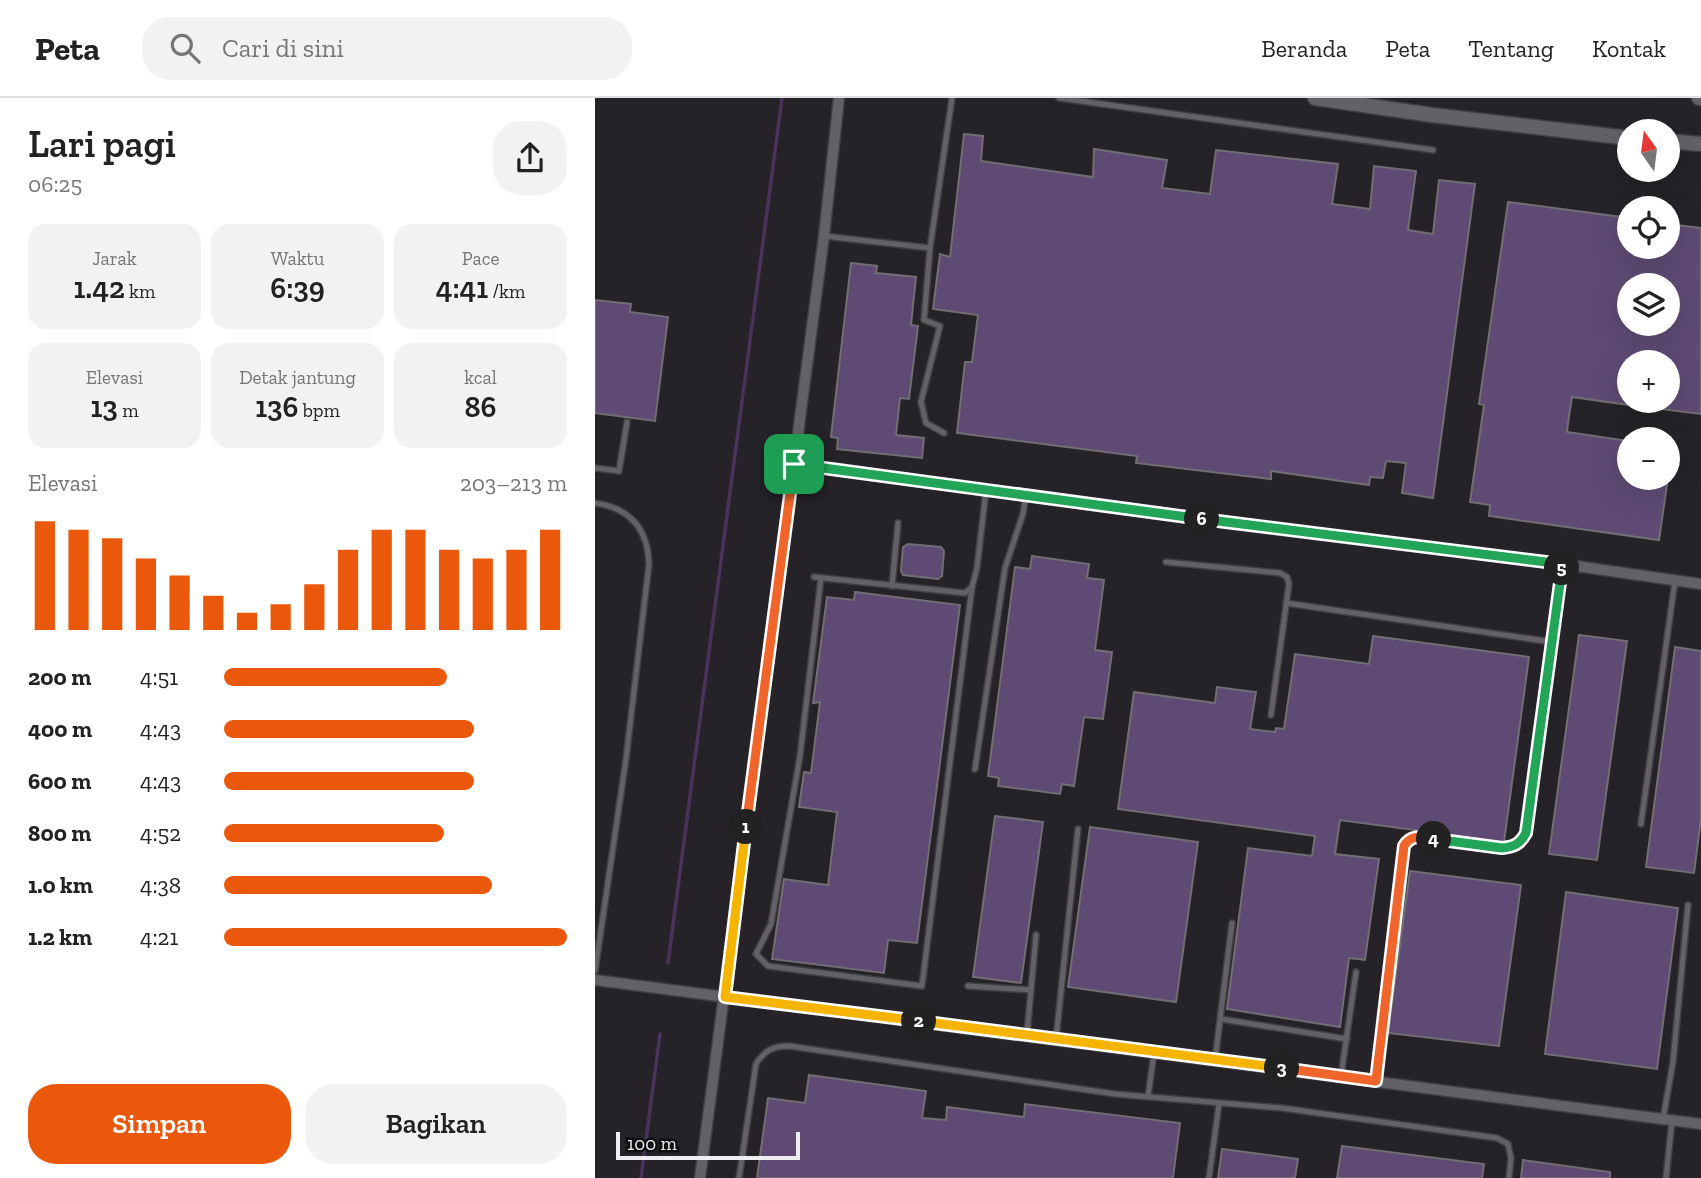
<!DOCTYPE html>
<html lang="id">
<meta charset="utf-8">
<style>
body{margin:0;font-family:"Zilla Slab",serif;background:#f2f2f2;color:#222;height:100vh;display:flex;flex-direction:column;font-size:26px;white-space:nowrap}
*{box-sizing:border-box;margin:0}
p{font-size:23px;color:#767676}
.icon{flex:none;width:38px;height:38px;fill:none;stroke:currentColor;stroke-width:2;stroke-linecap:round;stroke-linejoin:round}
.map{position:relative;flex:1;overflow:hidden}
.drawer{display:flex;flex-direction:column;background:#fff;width:595px}
.drawer>*{flex:none}
.needle{width:46px;rotate:346deg}
.buttons{position:absolute;left:1022px;top:21px;display:grid;gap:14px}
.buttons a{display:grid;place-items:center;width:63px;height:63px;border-radius:50%;background:#fff;box-shadow:0 7px 28px #0002;font-size:35px}
.scale{position:absolute;left:21px;bottom:18px;width:184px;box-sizing:border-box;padding-left:7px;border:4px solid #eeedf0;border-top:0;font-size:19px;line-height:24px;white-space:nowrap;color:#eeedf0;-webkit-text-stroke:5px #0e0d0f;paint-order:stroke}
.pin{position:absolute;display:grid;place-items:center;width:60px;height:60px;color:#fff;margin:-30px;border-radius:14px;box-shadow:0 4px 10px #0006}
.km{position:absolute;width:35px;height:35px;margin:-18px;border-radius:50%;background:#222;color:#fff;font-size:19px;line-height:35px;text-align:center}
.round{display:grid;place-items:center;flex:none;width:74px;height:74px;border-radius:28px;background:#f2f2f2}
.head{display:flex;align-items:center;justify-content:space-between;height:119px;padding:0 28px}
h1{font-size:38px;font-weight:600;line-height:52px}
.stats{display:grid;grid-template-columns:repeat(3,1fr);gap:10px;height:119px;padding:7px 28px}
.stats div{display:grid;align-content:center;border-radius:18px;background:#f2f2f2;text-align:center}
.stats b{font-size:30px;font-weight:600}
.stats small{font-size:19px;font-weight:400}
.stats p{font-size:19px}
.chart{height:196px;padding:14px 28px}
.chart p{display:flex;justify-content:space-between}
.chart svg{width:100%;height:126px;margin-top:7px;stroke:#ea580c;stroke-width:6}
.cta{display:flex;gap:14px;margin-top:auto;padding:14px 28px}
.cta a{flex:1;height:80px;border-radius:28px;background:#ea580c;color:#fff;font-size:28px;font-weight:600;line-height:80px;text-align:center}
.cta a+a{background:#f2f2f2;color:#222}
ul{padding:0 28px;list-style:none;font-size:23px}
li{display:grid;grid-template-columns:112px 84px 1fr;align-items:center;height:52px}
li i{height:18px;border-radius:9px;background:#ea580c}
header{display:flex;align-items:center;gap:42px;box-sizing:border-box;height:98px;padding:0 35px;background:#fff;border-bottom:2px solid #e0e0e0}
header strong{font-size:33px}
nav{display:flex;gap:38px;margin-inline-start:auto;font-size:24px}
.search{width:490px;height:63px;background:#f2f2f2;display:flex;align-items:center;gap:18px;box-sizing:border-box;padding:0 24px;border-radius:28px;color:#767676;font-size:26px}
main{display:flex;flex:1;min-height:0}
.map>svg:first-child{display:block}
.lines{fill:none;stroke-linecap:round;stroke-linejoin:round}
.stream{stroke:#48345b;stroke-width:3.5}
.building{fill:#5e4a73;stroke:#716e74;stroke-width:2;fill-rule:evenodd}
.service-casing{stroke:#3f3e41;stroke-width:8}
.minor-casing{stroke:#3f3e41;stroke-width:13}
.tertiary-casing{stroke:#3f3e41;stroke-width:17}
.service{stroke:#636066;stroke-width:5}
.minor{stroke:#636066;stroke-width:10}
.tertiary{stroke:#636066;stroke-width:14}
.split-1-casing{stroke:#fff;stroke-width:14}
.split-2-casing{stroke:#fff;stroke-width:14}
.split-3-casing{stroke:#fff;stroke-width:14}
.split-4-casing{stroke:#fff;stroke-width:14}
.split-5-casing{stroke:#fff;stroke-width:14}
.split-6-casing{stroke:#fff;stroke-width:14}
.split-7-casing{stroke:#fff;stroke-width:14}
.split-1{stroke:#f0652b;stroke-width:9}
.split-2{stroke:#f5b400;stroke-width:9}
.split-3{stroke:#f5b400;stroke-width:9}
.split-4{stroke:#f0652b;stroke-width:9}
.split-5{stroke:#22a559;stroke-width:9}
.split-6{stroke:#22a559;stroke-width:9}
.split-7{stroke:#22a559;stroke-width:9}
</style>
<header>
<strong>Peta</strong>
<div class="search"><svg class="icon" aria-label="search" viewBox="0 0 24 24"><circle cx="10" cy="10" r="6"/><path d="M15 15l6 6"/></svg>Cari di sini</div>
<nav><a>Beranda</a><a>Peta</a><a>Tentang</a><a>Kontak</a></nav>
</header>
<main>
<section class="drawer">
<div class="head"><div><h1>Lari pagi</h1><p>06:25</p></div><a class="round"><svg class="icon" aria-label="share" viewBox="0 0 24 24"><path d="M12 15V3M7 8l5-5 5 5M5 13v7h14v-7"/></svg></a></div>
<div class="stats">
<div><p>Jarak</p><b>1.42<small> km</small></b></div>
<div><p>Waktu</p><b>6:39</b></div>
<div><p>Pace</p><b>4:41<small> /km</small></b></div>
</div>
<div class="stats">
<div><p>Elevasi</p><b>13<small> m</small></b></div>
<div><p>Detak jantung</p><b>136<small> bpm</small></b></div>
<div><p>kcal</p><b>86</b></div>
</div>
<div class="chart"><p><span>Elevasi</span>203–213 m</p>
<svg viewBox="0 0 160 44" preserveAspectRatio="none"><path d="M5 44V6M15 44V9M25 44V12M35 44V19M45 44V25M55 44V32M65 44V38M75 44V35M85 44V28M95 44V16M105 44V9M115 44V9M125 44V16M135 44V19M145 44V16M155 44V9"/></svg>
</div>
<ul>
<li><b>200 m</b>4:51<i style="width:65%"></i></li>
<li><b>400 m</b>4:43<i style="width:73%"></i></li>
<li><b>600 m</b>4:43<i style="width:73%"></i></li>
<li><b>800 m</b>4:52<i style="width:64%"></i></li>
<li><b>1.0 km</b>4:38<i style="width:78%"></i></li>
<li><b>1.2 km</b>4:21<i style="width:100%"></i></li>
</ul>
<div class="cta"><a>Simpan</a><a>Bagikan</a></div>
</section>
<div class="map">
<svg width="1106" height="1080" viewBox="0 0 1106 1080">
<rect width="100%" height="100%" fill="#252328"/>
<g class="lines">
<!-- stream -->
<g class="stream">
<polyline points="73,865 187,0"/>
<polyline points="46,1080 65,936"/>
</g>
</g>
<!-- building -->
<g class="building">
<polygon points="369,36 388,38 386,63 498,79 499,51 572,62 567,90 615,96 621,52 743,66 737,106 775,111 779,68 821,73 813,132 838,136 844,82 880,86 838,400 807,395 811,365 791,363 788,380 775,379 774,387 676,373 676,381 541,365 542,358 362,335 370,264 377,264 383,217 338,211 345,156 355,159"/>
<path d="M913,104L1034,120V149H1073V126L1106,130V316L1050,309L1051,303H1073V264H1034V307L977,299L974,318L972,334L1034,343V380H1073L1064,442L894,418L895,407L875,404L889,307L884,306ZM1034,187H1073V226H1034Z"/>
<polygon points="256,165 282,168 281,175 321,179 316,227 323,228 314,301 305,300 301,337 329,340 327,360 242,351 243,340 236,339"/>
<polygon points="0,202 36,206 35,214 73,219 60,323 0,315"/>
<polygon points="313,446 346,449 349,453 347,478 343,481 308,477 306,473 308,449"/>
<polygon points="437,458 494,466 492,480 509,482 500,552 517,554 508,621 489,619 479,688 467,686 465,696 403,688 404,680 393,678 420,469 435,471"/>
<polygon points="260,494 365,507 322,845 293,842 289,875 177,861 189,781 233,787 242,714 204,709 209,674 216,675 225,604 218,605 232,499 259,502"/>
<polygon points="984,537 1032,543 1002,762 954,756"/>
<polygon points="778,538 934,559 909,744 745,722 740,756 784,761 770,862 754,860 745,929 632,911 653,750 717,758 720,738 523,711 539,594 620,605 622,589 661,594 655,631 680,634 681,630 689,631 700,556 774,566"/>
<polygon points="1080,549 1106,553 1106,720 1099,775 1051,769"/>
<polygon points="400,718 448,724 426,885 378,879"/>
<polygon points="495,729 603,744 581,904 473,889"/>
<polygon points="815,773 926,787 904,948 793,935"/>
<polygon points="971,794 1083,810 1062,971 950,956"/>
<polygon points="214,977 331,993 327,1020 351,1022 352,1009 429,1019 430,1006 585,1025 578,1080 162,1080 173,1000 210,1005"/>
<polygon points="747,1048 889,1066 887,1080 742,1080"/>
<polygon points="627,1051 703,1061 700,1080 623,1080"/>
<polygon points="928,1062 1015,1074 1015,1080 926,1080"/>
</g>
<g class="lines">
<!-- service casing -->
<g class="service-casing">
<g id="service">
<polyline points="464,0 838,52"/>
<polyline points="229,138 335,150 357,0"/>
<polyline points="335,150 329,222 345,228 326,304 331,325 349,335"/>
<polyline points="0,370 24,373 32,324"/>
<path d="M0,405C35,410 53,431 54,466L31,661L0,873"/>
<polyline points="571,464 685,475 692,479 694,486 676,617"/>
<polyline points="219,479 370,495 377,489 382,470 391,393"/>
<polyline points="226,480 205,658 176,826 161,856 173,868 327,888 377,489"/>
<polyline points="297,488 303,425"/>
<polyline points="691,505 957,544"/>
<polyline points="380,671 410,470 428,416 431,396"/>
<polyline points="1046,726 1080,483"/>
<polyline points="373,888 436,892"/>
<polyline points="626,921 752,941"/>
<polyline points="432,936 441,837"/>
<polyline points="461,941 483,731"/>
<polyline points="620,962 637,825"/>
<polyline points="746,978 761,874"/>
<path d="M781,983L806,759L812,741L826,739L907,750C920,749 925,746 931,735L967,466"/>
<polyline points="553,999 559,955"/>
<polyline points="1068,1021 1078,964 1093,807"/>
<path d="M144,1080L161,966C170,952 178,948 194,948L520,996L687,1010L902,1040L913,1046L916,1060L914,1080"/>
<polyline points="614,1080 624,1006"/>
<polyline points="1071,1080 1077,1023"/>
</g>
</g>
<!-- minor casing -->
<g class="minor-casing">
<g id="minor">
<polyline points="199,366 647,427 967,466 1106,486"/>
<polyline points="0,882 1106,1026"/>
<polyline points="105,1080 229,138 244,0"/>
</g>
</g>
<!-- tertiary casing -->
<g class="tertiary-casing">
<g id="tertiary">
<polyline points="720,0 837,17 1034,40"/>
<polyline points="1104,0 1106,0"/>
<polyline points="1073,43 1106,46"/>
</g>
</g>
<!-- service -->
<use href="#service" class="service"/>
<!-- minor -->
<use href="#minor" class="minor"/>
<!-- tertiary -->
<use href="#tertiary" class="tertiary"/>
</g>
<g class="lines">
<!-- split-1 casing -->
<g class="split-1-casing">
<polyline id="split-1" points="151,729 199,366"/>
</g>
<!-- split-2 casing -->
<g class="split-2-casing">
<polyline id="split-2" points="151,729 130,899 324,923"/>
</g>
<!-- split-3 casing -->
<g class="split-3-casing">
<polyline id="split-3" points="324,923 687,970"/>
</g>
<!-- split-4 casing -->
<g class="split-4-casing">
<path id="split-4" d="M687,970L781,983L809,748C816,736 827,739 839,741"/>
</g>
<!-- split-5 casing -->
<g class="split-5-casing">
<path id="split-5" d="M839,741L907,750C919,749 925,746 931,735L967,470"/>
</g>
<!-- split-6 casing -->
<g class="split-6-casing">
<polyline id="split-6" points="607,421 967,466 967,470"/>
</g>
<!-- split-7 casing -->
<g class="split-7-casing">
<polyline id="split-7" points="199,366 607,421"/>
</g>
<!-- split-1 -->
<use href="#split-1" class="split-1"/>
<!-- split-2 -->
<use href="#split-2" class="split-2"/>
<!-- split-3 -->
<use href="#split-3" class="split-3"/>
<!-- split-4 -->
<use href="#split-4" class="split-4"/>
<!-- split-5 -->
<use href="#split-5" class="split-5"/>
<!-- split-6 -->
<use href="#split-6" class="split-6"/>
<!-- split-7 -->
<use href="#split-7" class="split-7"/>
</g>
</svg>
<div class="buttons">
<a><svg class="needle" viewBox="-14 -14 28 28"><path d="M0-13l5 13h-10z" fill="#e53935"/><path d="M0 13l5-13h-10z" fill="#767676"/></svg></a>
<a><svg class="icon" aria-label="locate" viewBox="0 0 24 24"><circle cx="12" cy="12" r="6"/><path d="M12 2v4M12 18v4M2 12h4M18 12h4"/></svg></a>
<a><svg class="icon" aria-label="layers" viewBox="0 0 24 24"><path d="M12 4l9 5-9 5-9-5zM3 14l9 5 9-5"/></svg></a>
<a>+</a>
<a>−</a>
</div>
<div class="scale">100 m</div>
<div class="pin" style="left:199px;top:366px;background:#1e9e55"><svg class="icon" aria-label="arrive" viewBox="0 0 24 24"><path d="M6 21V4h12l-3 4 3 4H6"/></svg></div>
<b class="km" style="left:151px;top:729px">1</b>
<b class="km" style="left:324px;top:923px">2</b>
<b class="km" style="left:687px;top:970px">3</b>
<b class="km" style="left:839px;top:741px">4</b>
<b class="km" style="left:967px;top:470px">5</b>
<b class="km" style="left:607px;top:421px">6</b>
</div>
</main>
